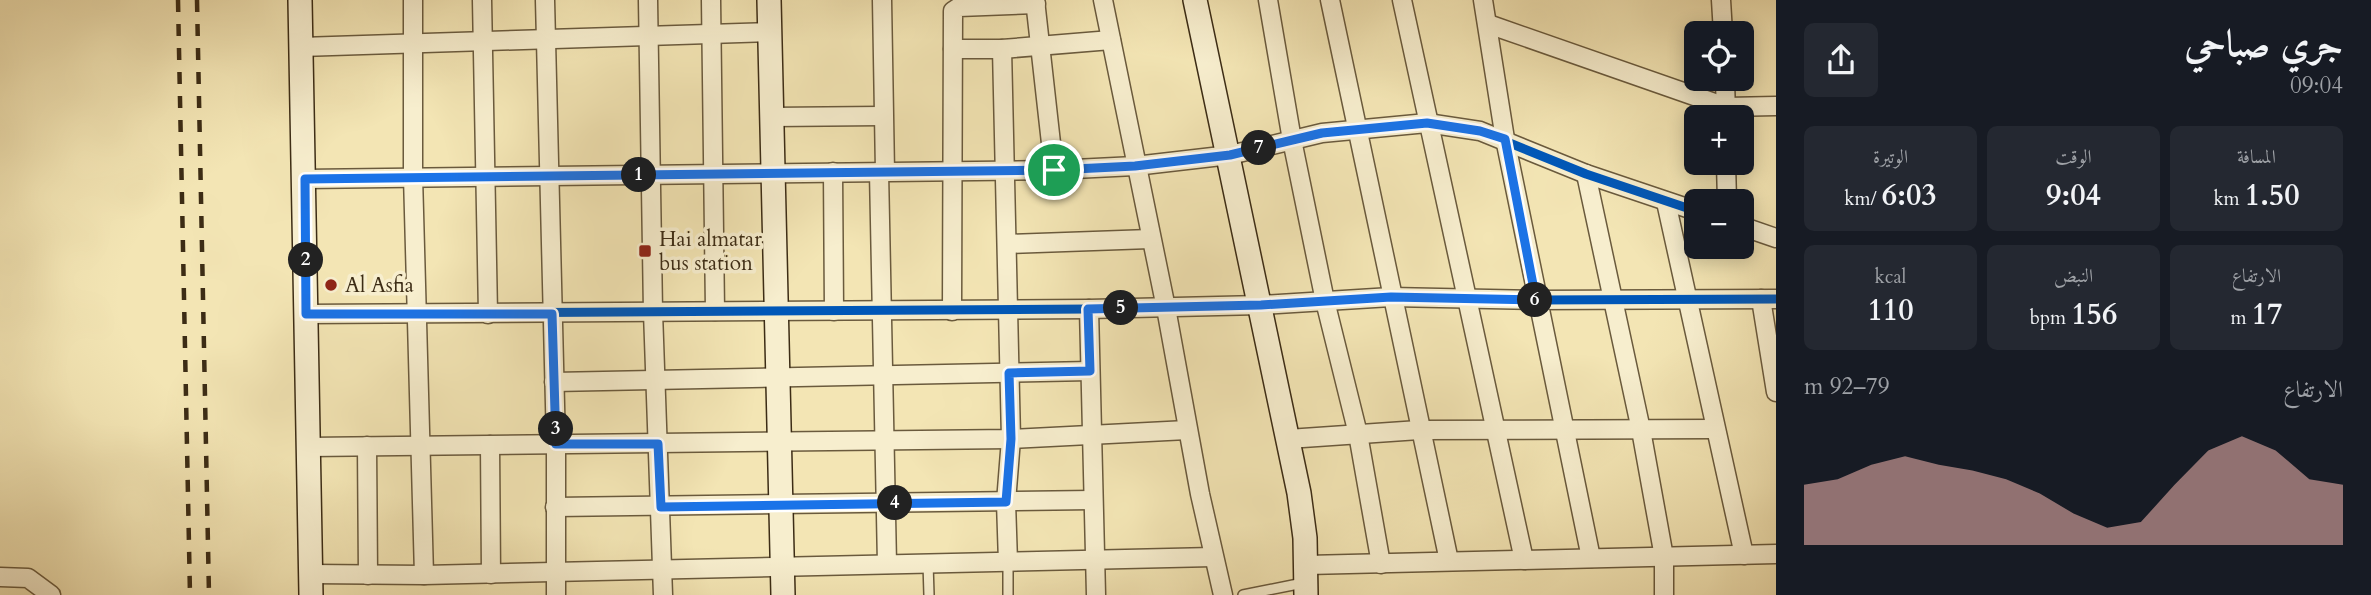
<!DOCTYPE html>
<html lang="ar">
<meta charset="utf-8">
<style>
body{margin:0;font-family:Cardo,Amiri,serif;background:#242831;color:#f1f3f6;direction:rtl;height:100vh;display:flex;flex-direction:column;font-size:26px;white-space:nowrap}
*{box-sizing:border-box;margin:0}
p{font-size:23px;color:#9ea1a6}
.icon{flex:none;width:38px;height:38px;fill:none;stroke:currentColor;stroke-width:2;stroke-linecap:round;stroke-linejoin:round}
.map{position:relative;flex:1;overflow:hidden;direction:ltr}
.panel{display:flex;flex-direction:column;background:#171b24;width:595px}
.panel>*{flex:none}
.tools{position:absolute;left:1684px;top:21px;display:grid;gap:14px}
.tools a{display:grid;place-items:center;width:70px;height:70px;border-radius:10px;background:#171b24;box-shadow:0 4px 18px #0003;font-size:35px}
.pin{position:absolute;display:grid;place-items:center;width:60px;height:60px;color:#fff;margin:-30px;border:4px solid #fff;border-radius:50%;box-shadow:0 2px 7px #0007}
.km{position:absolute;width:35px;height:35px;margin:-18px;border-radius:50%;background:#222;color:#fff;font-size:19px;line-height:35px;text-align:center}
.round{display:grid;place-items:center;flex:none;width:74px;height:74px;border-radius:10px;background:#242831}
.overview{display:flex;align-items:center;justify-content:space-between;height:119px;padding:0 28px}
h1{font-size:38px;font-weight:800;line-height:52px}
.figures{display:grid;grid-template-columns:repeat(3,1fr);gap:10px;height:119px;padding:7px 28px}
.figures div{display:grid;align-content:center;border-radius:10px;background:#242831;text-align:center}
.figures b{font-size:30px;font-weight:800}
.figures small{font-size:19px;font-weight:400}
.figures p{font-size:19px}
.chart{height:196px;padding:14px 28px}
.chart p{display:flex;justify-content:space-between}
.chart svg{width:100%;height:126px;margin-top:7px;fill:#c59692;opacity:.7}
main{display:flex;flex:1;min-height:0}
.map>svg:first-child{display:block}
.lines{fill:none;stroke-linecap:round;stroke-linejoin:round}
.lane-casing{stroke:#6a5a3d;stroke-width:12}
.street-casing{stroke:#6a5a3d;stroke-width:21}
.secondary-casing{stroke:#3c2c15;stroke-width:26}
.lane{stroke:#f7eece;stroke-width:9}
.street{stroke:#f7eece;stroke-width:18}
.secondary{stroke:#f7eece;stroke-width:23}
.rail{stroke:#3c2c15;stroke-width:4.5;stroke-dasharray:12 12;stroke-linecap:butt}
.cycleway-casing{stroke:#f7eece;stroke-width:13}
.cycleway{stroke:#0057b8;stroke-width:9}
.route-casing{stroke:#fff;stroke-width:14}
.route{stroke:#1a73e8;stroke-width:9}
.poi-dot{fill:#8f2418;stroke:#f7eece;stroke-width:2.5}
.labels{text-anchor:middle;dominant-baseline:central;stroke-width:7;stroke-linejoin:round;paint-order:stroke}
.poi-label{font-size:21px;fill:#3c2c15;stroke:#f7eece;text-anchor:start}
</style>
<main>
<section class="panel">
<div class="overview"><div><h1>جري صباحي</h1><p>09:04</p></div><a class="round"><svg class="icon" aria-label="share" viewBox="0 0 24 24"><path d="M12 15V3M7 8l5-5 5 5M5 13v7h14v-7"/></svg></a></div>
<div class="figures">
<div><p>المسافة</p><b>1.50<small> km</small></b></div>
<div><p>الوقت</p><b>9:04</b></div>
<div><p>الوتيرة</p><b>6:03<small> /km</small></b></div>
</div>
<div class="figures">
<div><p>الارتفاع</p><b>17<small> m</small></b></div>
<div><p>النبض</p><b>156<small> bpm</small></b></div>
<div><p>kcal</p><b>110</b></div>
</div>
<div class="chart"><p><span>الارتفاع</span>79–92 m</p>
<svg viewBox="0 0 160 44" preserveAspectRatio="none"><path d="M0 44V23L10 21L20 16L30 13L40 16L50 18L60 21L70 26L80 33L90 38L100 36L110 23L120 11L130 6L140 11L150 21L160 23V44z"/></svg>
</div>
</section>
<div class="map">
<svg width="1776" height="595" viewBox="0 0 1776 595">
<rect width="100%" height="100%" fill="#f3e5b4"/>
<filter id="stains"><feTurbulence type="fractalNoise" baseFrequency=".00286" numOctaves="4"/><feColorMatrix values="0 0 0 0 .2 0 0 0 0 .09 0 0 0 0 .02 0 0 0 .5 -.17"/></filter>
<radialGradient id="worn" r=".72"><stop offset=".6" stop-color="#630" stop-opacity="0"/><stop offset="1" stop-color="#630" stop-opacity=".3"/></radialGradient>
<g class="lines">
<!-- lane casing -->
<g class="lane-casing">
<g id="lane">
<polyline points="1008,562 1008,595"/>
<polyline points="928,563 929,595"/>
<polyline points="1243,595 1303,583"/>
</g>
</g>
<!-- street casing -->
<g class="street-casing">
<g id="street">
<polyline points="413,0 413,176 424,575"/>
<polyline points="482,0 488,314"/>
<polyline points="545,0 556,445 556,595"/>
<polyline points="648,0 653,312 663,595"/>
<polyline points="711,0 715,311"/>
<polyline points="882,0 885,172"/>
<polyline points="1035,0 1054,170"/>
<polyline points="1103,0 1166,308 1200,494 1223,595"/>
<polyline points="1268,0 1292,140 1325,301 1358,434 1381,564"/>
<polyline points="1330,0 1449,561"/>
<polyline points="1402,0 1524,560"/>
<polyline points="1483,0 1505,139 1591,558"/>
<polyline points="1721,0 1723,33"/>
<polyline points="1488,24 1726,107 1776,106"/>
<polyline points="301,47 770,32"/>
<polyline points="953,49 1002,49 1111,40"/>
<polyline points="1002,49 1011,439 1006,502 1008,562"/>
<polyline points="1725,79 1726,117"/>
<polyline points="771,117 881,116"/>
<polyline points="1726,163 1727,201"/>
<polyline points="833,172 834,311"/>
<polyline points="879,172 887,564"/>
<polyline points="1586,174 1641,430 1664,557 1664,595"/>
<polyline points="305,179 1054,170 1135,166 1230,155 1322,133 1427,123 1480,131 1586,174 1696,211"/>
<polyline points="1666,202 1744,555"/>
<polyline points="1741,226 1776,238"/>
<polyline points="1007,244 1150,239"/>
<polyline points="1761,299 1776,392"/>
<polyline points="1089,309 1096,595"/>
<polyline points="952,311 953,11 959,7 1036,4"/>
<polyline points="306,314 1089,309 1261,305 1391,297 1536,300 1776,299"/>
<polyline points="554,382 1090,371"/>
<polyline points="1288,439 1419,430 1714,429"/>
<polyline points="490,445 491,574"/>
<polyline points="367,446 368,575"/>
<polyline points="309,447 1011,439 1187,430"/>
<polyline points="555,507 1092,500"/>
<polyline points="1307,565 1776,554"/>
<polyline points="312,574 424,575 1213,557"/>
<polyline points="0,577 28,578 51,595"/>
</g>
</g>
<!-- secondary casing -->
<g class="secondary-casing">
<g id="secondary">
<polyline points="300,0 311,595"/>
<polyline points="769,0 783,595"/>
<polyline points="1195,0 1299,493 1305,538 1306,595"/>
</g>
</g>
<!-- lane -->
<use href="#lane" class="lane"/>
<!-- street -->
<use href="#street" class="street"/>
<!-- secondary -->
<use href="#secondary" class="secondary"/>
<!-- rail -->
<g class="rail">
<polyline points="178,0 190,595"/>
<polyline points="197,0 209,595"/>
</g>
<!-- cycleway casing -->
<g class="cycleway-casing">
<g id="cycleway">
<polyline points="305,179 1054,170 1135,166 1230,155 1322,133 1427,123 1480,131 1586,174 1696,211"/>
<polyline points="306,314 1089,309 1261,305 1391,297 1536,300 1776,299"/>
</g>
</g>
<!-- cycleway -->
<use href="#cycleway" class="cycleway"/>
</g>
<g class="lines">
<!-- route casing -->
<g class="route-casing">
<polygon id="route" points="1427,123 1480,131 1505,139 1536,300 1391,297 1261,305 1088,309 1090,371 1009,373 1011,439 1006,502 661,507 658,444 556,444 552,314 306,314 305,179 1054,170 1135,166 1230,155 1322,133"/>
</g>
<!-- route -->
<use href="#route" class="route"/>
</g>
<!-- markers -->
<g class="poi-dot">
<rect x="638" y="244" width="14" height="14" rx="3.5"/>
<circle cx="331" cy="285" r="7"/>
</g>
<g class="labels">
<!-- poi labels -->
<g class="poi-label">
<text x="659" y="239">Hai almatar<tspan x="659" dy="24">bus station</tspan></text>
<text x="345" y="285">Al Asfia</text>
</g>
</g>
<rect width="100%" height="100%" filter="url(#stains)"/>
<rect width="100%" height="100%" fill="url(#worn)"/>
</svg>
<div class="tools">
<a><svg class="icon" aria-label="locate" viewBox="0 0 24 24"><circle cx="12" cy="12" r="6"/><path d="M12 2v4M12 18v4M2 12h4M18 12h4"/></svg></a>
<a>+</a>
<a>−</a>
</div>
<div class="pin" style="left:1054px;top:170px;background:#1e9e55"><svg class="icon" aria-label="arrive" viewBox="0 0 24 24"><path d="M6 21V4h12l-3 4 3 4H6"/></svg></div>
<b class="km" style="left:639px;top:175px">1</b>
<b class="km" style="left:306px;top:260px">2</b>
<b class="km" style="left:556px;top:429px">3</b>
<b class="km" style="left:895px;top:503px">4</b>
<b class="km" style="left:1121px;top:308px">5</b>
<b class="km" style="left:1535px;top:300px">6</b>
<b class="km" style="left:1259px;top:148px">7</b>
</div>
</main>
